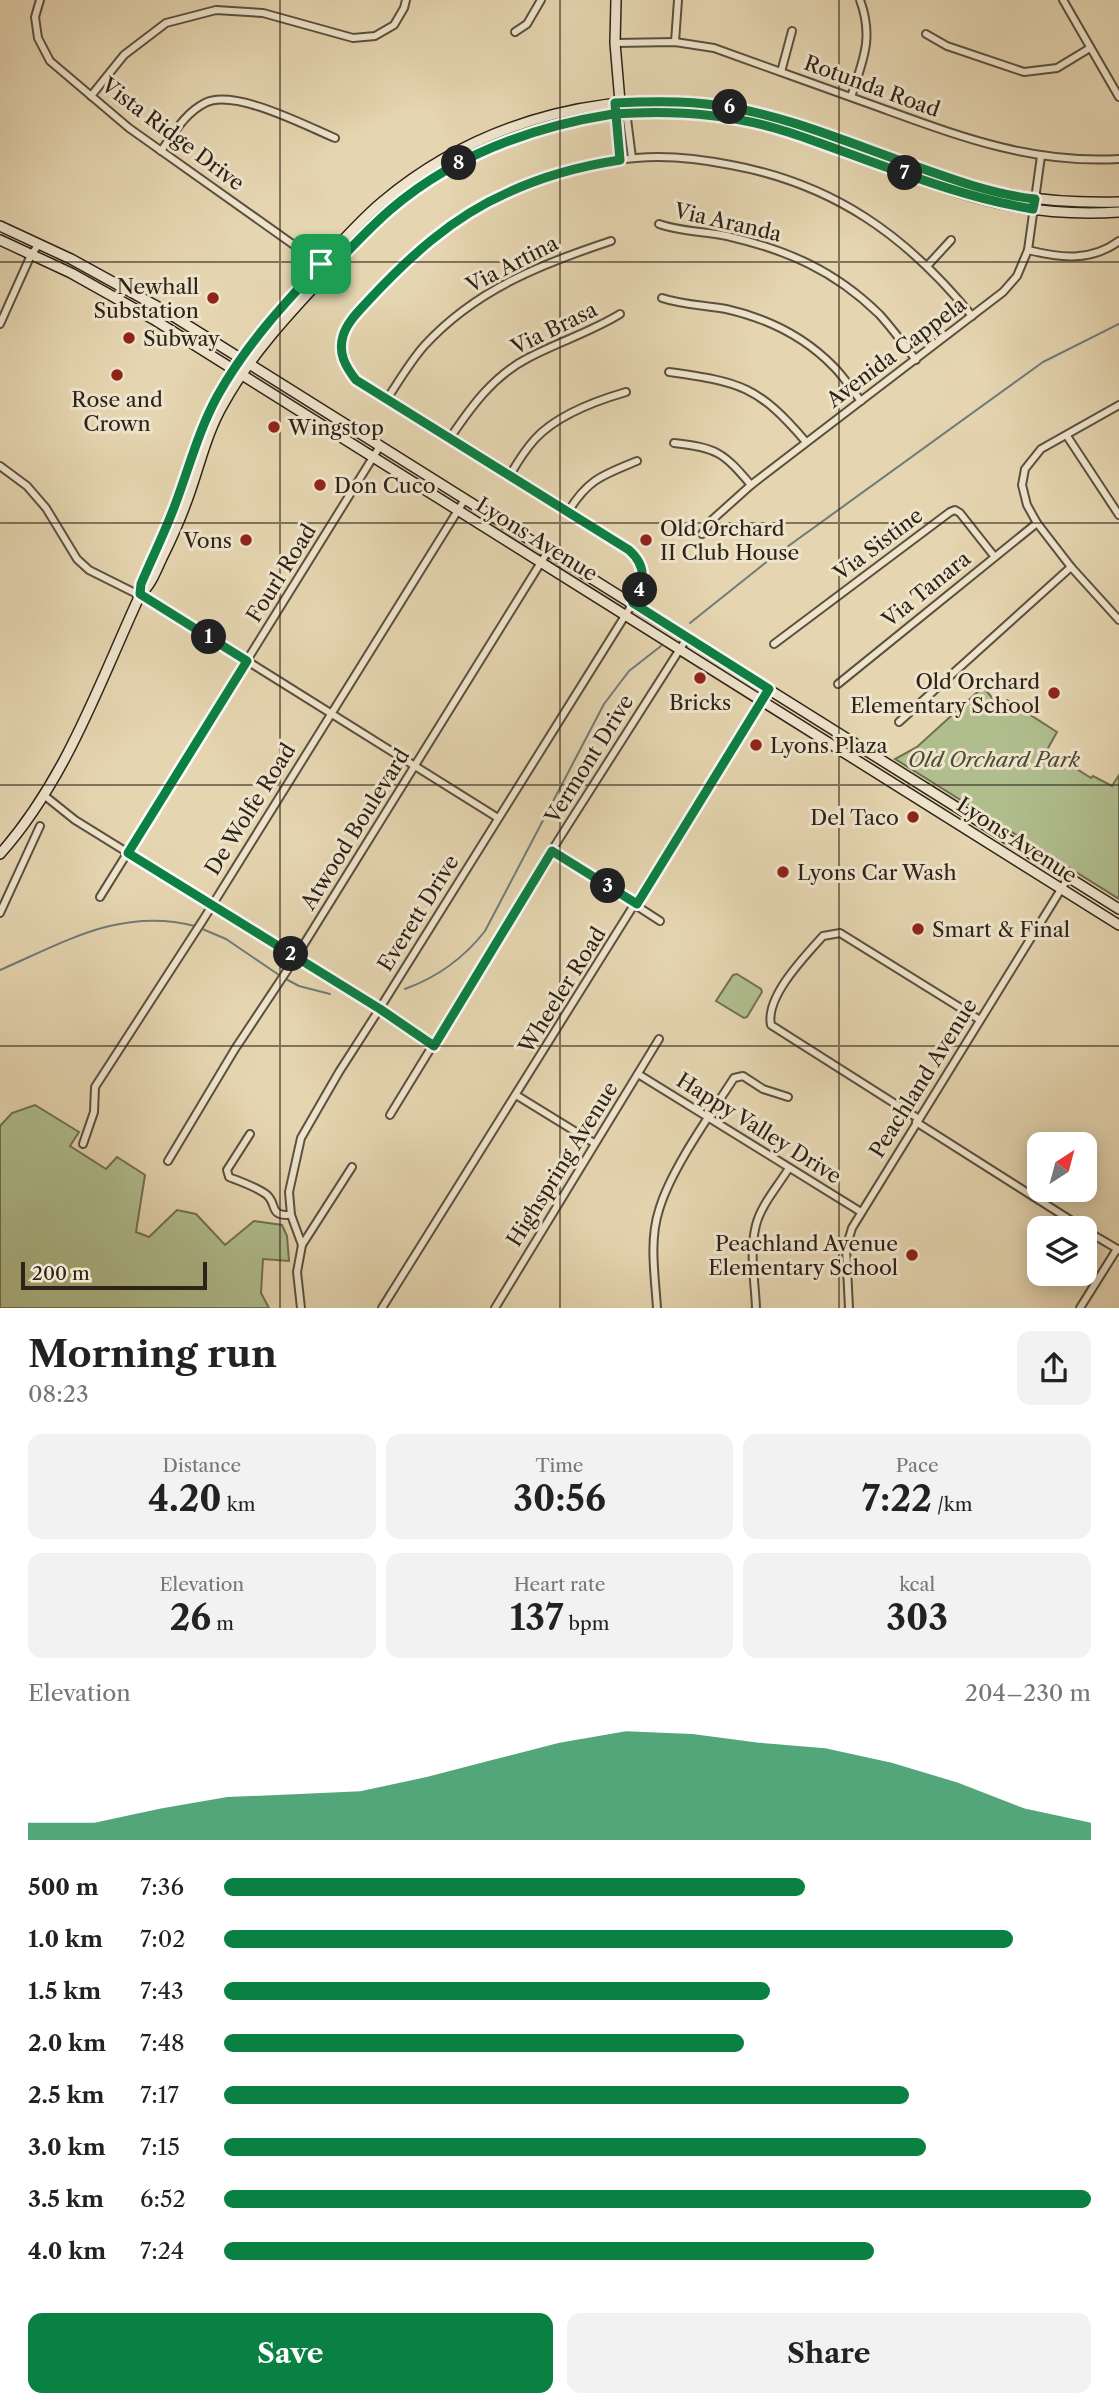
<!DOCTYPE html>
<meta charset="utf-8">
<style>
body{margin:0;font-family:"Libre Caslon Text",serif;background:#f2f2f2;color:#222;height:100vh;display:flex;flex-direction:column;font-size:26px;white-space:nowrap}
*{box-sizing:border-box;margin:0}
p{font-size:23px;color:#767676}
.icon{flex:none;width:38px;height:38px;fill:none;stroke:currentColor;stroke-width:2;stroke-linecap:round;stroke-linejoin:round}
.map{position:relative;height:1308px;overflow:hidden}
.drawer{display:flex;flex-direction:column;background:#fff;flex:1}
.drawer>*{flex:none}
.needle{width:46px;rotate:36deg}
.tools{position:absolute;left:1027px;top:1132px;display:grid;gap:14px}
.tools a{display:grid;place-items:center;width:70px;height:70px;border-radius:14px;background:#fff;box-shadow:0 4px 18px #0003;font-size:35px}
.scale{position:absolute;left:21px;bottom:18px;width:186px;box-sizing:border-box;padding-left:7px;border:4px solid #2e2318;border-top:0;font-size:19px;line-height:24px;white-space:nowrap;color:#2e2318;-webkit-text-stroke:5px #eee4cc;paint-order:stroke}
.pin{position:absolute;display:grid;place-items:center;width:60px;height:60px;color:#fff;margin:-30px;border-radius:14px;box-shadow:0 4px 10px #0006}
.km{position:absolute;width:35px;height:35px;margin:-18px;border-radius:50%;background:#222;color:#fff;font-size:19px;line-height:35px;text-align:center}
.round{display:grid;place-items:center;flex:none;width:74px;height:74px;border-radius:14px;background:#f2f2f2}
.head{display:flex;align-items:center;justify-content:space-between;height:119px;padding:0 28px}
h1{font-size:38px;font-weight:700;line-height:52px}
.figures{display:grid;grid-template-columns:repeat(3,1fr);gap:10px;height:119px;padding:7px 28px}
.figures div{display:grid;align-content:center;border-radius:14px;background:#f2f2f2;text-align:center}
.figures b{font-size:35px;font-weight:700}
.figures small{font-size:19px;font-weight:400}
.figures p{font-size:19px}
.chart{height:196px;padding:14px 28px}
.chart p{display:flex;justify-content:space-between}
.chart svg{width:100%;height:126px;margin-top:7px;fill:#0b8043;opacity:.7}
.button{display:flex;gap:14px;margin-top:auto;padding:14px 28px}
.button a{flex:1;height:80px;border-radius:14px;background:#0b8043;color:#fff;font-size:28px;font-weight:700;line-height:80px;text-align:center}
.button a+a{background:#f2f2f2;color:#222}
ul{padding:0 28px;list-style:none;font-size:23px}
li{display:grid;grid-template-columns:112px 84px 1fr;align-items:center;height:52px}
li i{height:18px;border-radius:9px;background:#0b8043}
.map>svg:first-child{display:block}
.green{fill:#b0be8e;stroke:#6f7053;stroke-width:2}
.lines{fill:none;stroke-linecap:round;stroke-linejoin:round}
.stream{stroke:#707b78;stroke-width:2}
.street-casing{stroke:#5c503e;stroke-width:10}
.secondary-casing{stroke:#2e2318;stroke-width:12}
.street{stroke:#eee4cc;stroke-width:6}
.secondary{stroke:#eee4cc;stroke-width:9}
.route-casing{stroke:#fff;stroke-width:14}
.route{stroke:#0b8043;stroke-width:9}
.grid{fill:none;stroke:#2e2318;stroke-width:2;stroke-opacity:0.55}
.poi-dot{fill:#8f2418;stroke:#eee4cc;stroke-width:2.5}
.labels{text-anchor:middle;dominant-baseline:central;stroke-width:6;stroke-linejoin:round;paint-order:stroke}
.street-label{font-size:21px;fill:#2e2318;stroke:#eee4cc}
.poi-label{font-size:21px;fill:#2e2318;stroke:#eee4cc;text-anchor:start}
.park-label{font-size:21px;font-style:italic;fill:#4e4a36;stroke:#eee4cc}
</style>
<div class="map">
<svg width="1119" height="1308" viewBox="0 0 1119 1308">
<rect width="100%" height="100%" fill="#e5d5b0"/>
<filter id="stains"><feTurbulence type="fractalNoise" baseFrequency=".00286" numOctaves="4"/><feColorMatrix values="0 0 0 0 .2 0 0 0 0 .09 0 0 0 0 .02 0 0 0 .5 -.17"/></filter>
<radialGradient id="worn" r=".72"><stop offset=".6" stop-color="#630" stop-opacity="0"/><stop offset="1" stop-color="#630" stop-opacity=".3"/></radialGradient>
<!-- green -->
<g class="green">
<polygon points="983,687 999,706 1007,700 1057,732 1047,750 1091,778 1093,776 1112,786 1119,775 1119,899 895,759 917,747"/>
<polygon points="737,974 761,989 762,992 747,1017 744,1018 716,1001 733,975"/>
<polygon points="35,1105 79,1132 70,1146 106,1169 117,1157 145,1175 136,1232 149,1237 177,1210 196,1214 225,1245 254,1221 282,1225 287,1236 289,1261 263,1259 261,1293 269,1308 0,1308 0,1126 12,1113"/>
</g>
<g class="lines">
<!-- stream -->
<g class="stream">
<polyline points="690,623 769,560 1043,362 1119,324"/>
<polyline points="200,928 226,939 279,975"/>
<path d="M0,970C65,942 121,907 195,926"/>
<polyline points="284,978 299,986 330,994"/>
<path d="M405,989C438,977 464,958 485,931L604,704L629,671L661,646"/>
</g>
<!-- street casing -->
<g class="street-casing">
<g id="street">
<polyline points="40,0 35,17 38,38 50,61 129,128 322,265"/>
<polyline points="1063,0 1119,97"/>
<polyline points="515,32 527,24 541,0"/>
<polyline points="926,34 947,46 1024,72 1057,68 1090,48"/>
<polyline points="675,42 678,0"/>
<path d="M615,43L675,42L714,48C770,68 825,88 881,108C961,137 1032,164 1119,159"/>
<polyline points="781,72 792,31"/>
<polyline points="91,96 124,55 166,23 216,10 263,13 353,38 375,36 394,25 404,8 406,0"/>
<path d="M851,97C863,60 874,38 860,0"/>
<polyline points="615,103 620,160"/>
<polyline points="626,111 632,158"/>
<path d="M161,151C174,133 185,113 205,103C234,88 306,126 335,138"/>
<path d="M659,224C681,232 704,231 727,236C787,250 834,270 879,314C892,328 904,345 916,360"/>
<path d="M1028,250C1060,258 1091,262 1119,241"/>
<polyline points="928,265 951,240"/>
<path d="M662,298C683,305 704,305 726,309C766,318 805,337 834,367C844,377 852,390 861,401"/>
<polyline points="0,324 31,255 39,244"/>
<path d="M669,372C741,382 758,386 806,442"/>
<path d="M387,399C399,381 410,362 424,346C475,290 541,264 611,241"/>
<polyline points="1119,405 1041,449 1025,469 1022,485 1027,505 1037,523 1071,567 1119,620"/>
<polyline points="1067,436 1119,515"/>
<path d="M450,438C471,407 493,376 528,358C558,342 591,332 620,314"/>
<path d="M674,443C717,448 723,452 751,485"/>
<polyline points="0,466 27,486 46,508 77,559 89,570 153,602 498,818"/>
<path d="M510,475C517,463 525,450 535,439C557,415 595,401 626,392"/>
<path d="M568,512C588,479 603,475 637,461"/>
<polyline points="702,534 712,520 751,485 1003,292 1017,276 1028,250 1041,156"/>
<polyline points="774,644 950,512 955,510 960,513 994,556"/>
<polyline points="838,684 1037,523"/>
<polyline points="899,722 1071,567"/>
<polyline points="45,796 75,820 380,1009 434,1046"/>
<polyline points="552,851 660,921"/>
<polyline points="100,897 380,446"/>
<polyline points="0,913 40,826"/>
<polyline points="638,1074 861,1212"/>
<polyline points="516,1095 594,1143"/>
<polyline points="390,1115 559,839 687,638"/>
<path d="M919,1119L771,1025C765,997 805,956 823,936L840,933L980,1020"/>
<polyline points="916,1122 1083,1228"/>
<path d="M250,1134L227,1170L229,1177C241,1182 257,1187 267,1195C278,1205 268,1216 291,1215"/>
<polyline points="83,1144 94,1112 95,1087 203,920 465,499"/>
<polyline points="168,1161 235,1049 296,957 548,551"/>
<polyline points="1085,1230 1119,1250"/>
<path d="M302,1245L291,1215L289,1192L301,1138L339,1072L375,1016L633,603C644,583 648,567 629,550L356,380C345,366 338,354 343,336C347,321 361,309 371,298C410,256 455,215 509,192C549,175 592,161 636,158C667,155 701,159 731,165C834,184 907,236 972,316"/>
<polyline points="301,1308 297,1272 302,1245 352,1167"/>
<polyline points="382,1308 769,689"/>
<polyline points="495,1308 659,1039"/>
<path d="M657,1308C655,1276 649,1241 659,1210C671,1169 710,1115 734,1078L743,1076L763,1089L788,1097"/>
<path d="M756,1308C755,1281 749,1252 756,1225C761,1205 778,1186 789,1168"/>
<polyline points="849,1308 846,1248 852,1228 1068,878"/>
<polyline points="1080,1308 1117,1249"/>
</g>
</g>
<!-- secondary casing -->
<g class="secondary-casing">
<g id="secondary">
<polyline points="616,0 615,43 620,102"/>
<polyline points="0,226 71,259 160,308 1119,909"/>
<polyline points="0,240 71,273 153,319 1119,925"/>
<path d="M140,595C151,585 156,571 162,558C173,536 183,513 191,489C201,460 208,430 224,403C251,354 290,313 328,272C353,245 378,218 408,195C512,116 654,92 779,129C846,149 910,180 978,198C1024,211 1072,215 1119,212"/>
<path d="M0,854C66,780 99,684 140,595L141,584C151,559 164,535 173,510C187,472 198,431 218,395C243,349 277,311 313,273C335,249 357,223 382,202C482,118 621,82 748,111C831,129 908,169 990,190C1032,201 1075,203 1119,202"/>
</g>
</g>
<!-- street -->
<use href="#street" class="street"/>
<!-- secondary -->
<use href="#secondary" class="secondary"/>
</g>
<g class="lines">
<!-- route casing -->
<g class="route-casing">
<path id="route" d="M321,264C283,305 246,345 218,395C199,429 189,468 175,505C165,532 152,558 141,584L140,594L247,661L128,853L380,1009L434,1046L552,851L637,904L769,689L633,603C644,583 648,567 629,550L356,380C345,366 338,353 343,336C347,322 359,311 368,301C408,258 452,217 507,193C543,176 581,166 620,160L615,103C650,101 686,100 722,106C783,115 842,140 901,161C944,176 989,194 1035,199L1033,209C966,198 903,173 839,150C819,143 799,135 778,129C725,113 669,110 613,114C531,127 454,155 390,210C368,229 349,250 329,271L321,264"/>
</g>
<!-- route -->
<use href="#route" class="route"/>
</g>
<!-- grid -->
<path class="grid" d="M280,0V1308M560,0V1308M839,0V1308M0,262H1119M0,523H1119M0,785H1119M0,1046H1119"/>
<!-- markers -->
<g class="poi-dot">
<circle cx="213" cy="298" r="7"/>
<circle cx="129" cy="338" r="7"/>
<circle cx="117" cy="375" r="7"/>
<circle cx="274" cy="427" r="7"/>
<circle cx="320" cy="485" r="7"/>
<circle cx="246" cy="540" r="7"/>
<circle cx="646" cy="540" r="7"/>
<circle cx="700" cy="678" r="7"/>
<circle cx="1054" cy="693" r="7"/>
<circle cx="756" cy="745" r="7"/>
<circle cx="913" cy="817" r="7"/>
<circle cx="783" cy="872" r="7"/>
<circle cx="918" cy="929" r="7"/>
<circle cx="912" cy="1255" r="7"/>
</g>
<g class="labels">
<!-- street labels -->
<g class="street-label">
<text transform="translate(872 86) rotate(20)">Rotunda Road</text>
<text transform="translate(173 134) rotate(37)">Vista Ridge Drive</text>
<text transform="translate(728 222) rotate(13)">Via Aranda</text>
<text transform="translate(512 264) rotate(-27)">Via Artina</text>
<text transform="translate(554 328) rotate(-26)">Via Brasa</text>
<text transform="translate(896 352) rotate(-37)">Avenida Cappela</text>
<text transform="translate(537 539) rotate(32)">Lyons Avenue</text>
<text transform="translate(878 544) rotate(-37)">Via Sistine</text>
<text transform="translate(281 573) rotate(-58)">Fourl Road</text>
<text transform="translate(926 589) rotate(-39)">Via Tanara</text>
<text transform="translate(589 759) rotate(-58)">Vermont Drive</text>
<text transform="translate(250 809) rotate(-58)">De Wolfe Road</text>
<text transform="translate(355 829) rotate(-58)">Atwood Boulevard</text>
<text transform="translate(1017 840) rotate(33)">Lyons Avenue</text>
<text transform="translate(418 913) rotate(-58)">Everett Drive</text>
<text transform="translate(562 990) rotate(-58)">Wheeler Road</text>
<text transform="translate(923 1078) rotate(-58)">Peachland Avenue</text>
<text transform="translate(759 1128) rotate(32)">Happy Valley Drive</text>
<text transform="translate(562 1164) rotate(-58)">Highspring Avenue</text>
</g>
<!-- poi labels -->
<g class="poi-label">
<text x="199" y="286" text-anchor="end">Newhall<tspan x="199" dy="24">Substation</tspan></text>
<text x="143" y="338">Subway</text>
<text x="117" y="399" text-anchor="middle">Rose and<tspan x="117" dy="24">Crown</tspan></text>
<text x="288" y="427">Wingstop</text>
<text x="334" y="485">Don Cuco</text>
<text x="660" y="528">Old Orchard<tspan x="660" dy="24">II Club House</tspan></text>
<text x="232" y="540" text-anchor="end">Vons</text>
<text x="1040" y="681" text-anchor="end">Old Orchard<tspan x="1040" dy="24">Elementary School</tspan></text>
<text x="700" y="702" text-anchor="middle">Bricks</text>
<text x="770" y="745">Lyons Plaza</text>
<text x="899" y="817" text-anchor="end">Del Taco</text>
<text x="797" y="872">Lyons Car Wash</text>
<text x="932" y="929">Smart &amp; Final</text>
<text x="898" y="1243" text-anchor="end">Peachland Avenue<tspan x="898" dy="24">Elementary School</tspan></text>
</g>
<!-- park labels -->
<g class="park-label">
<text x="994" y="759">Old Orchard Park</text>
</g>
</g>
<rect width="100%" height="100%" filter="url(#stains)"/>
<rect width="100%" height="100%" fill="url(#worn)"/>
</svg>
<div class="tools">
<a><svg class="needle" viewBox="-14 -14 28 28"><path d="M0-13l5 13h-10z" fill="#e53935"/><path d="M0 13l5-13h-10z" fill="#767676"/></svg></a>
<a><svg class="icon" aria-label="layers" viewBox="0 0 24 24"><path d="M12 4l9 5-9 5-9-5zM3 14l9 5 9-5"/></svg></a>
</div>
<div class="scale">200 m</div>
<div class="pin" style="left:321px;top:264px;background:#1e9e55"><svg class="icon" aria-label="arrive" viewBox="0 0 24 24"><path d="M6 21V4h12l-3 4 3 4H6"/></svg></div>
<b class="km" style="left:209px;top:637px">1</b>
<b class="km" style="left:291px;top:954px">2</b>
<b class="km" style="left:608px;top:886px">3</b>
<b class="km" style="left:640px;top:590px">4</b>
<b class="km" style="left:730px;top:107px">6</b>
<b class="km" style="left:905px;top:173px">7</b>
<b class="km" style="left:459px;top:163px">8</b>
</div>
<section class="drawer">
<div class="head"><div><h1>Morning run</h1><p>08:23</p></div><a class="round"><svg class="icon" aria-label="share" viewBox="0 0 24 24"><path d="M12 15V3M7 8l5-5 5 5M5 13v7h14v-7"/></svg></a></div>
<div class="figures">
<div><p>Distance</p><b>4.20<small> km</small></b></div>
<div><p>Time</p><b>30:56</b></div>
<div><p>Pace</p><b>7:22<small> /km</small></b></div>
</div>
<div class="figures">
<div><p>Elevation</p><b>26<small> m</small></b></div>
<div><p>Heart rate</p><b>137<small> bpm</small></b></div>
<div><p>kcal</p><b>303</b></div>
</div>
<div class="chart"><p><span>Elevation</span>204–230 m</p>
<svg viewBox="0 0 160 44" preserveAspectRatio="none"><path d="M0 44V38L10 38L20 33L30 29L40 28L50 27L60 22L70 16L80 10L90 6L100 7L110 10L120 12L130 17L140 24L150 33L160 38V44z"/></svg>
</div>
<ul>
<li><b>500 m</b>7:36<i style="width:67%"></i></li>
<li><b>1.0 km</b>7:02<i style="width:91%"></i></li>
<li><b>1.5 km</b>7:43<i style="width:63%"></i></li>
<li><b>2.0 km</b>7:48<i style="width:60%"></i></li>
<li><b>2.5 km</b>7:17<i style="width:79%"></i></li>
<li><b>3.0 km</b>7:15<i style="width:81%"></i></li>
<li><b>3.5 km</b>6:52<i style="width:100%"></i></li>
<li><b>4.0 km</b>7:24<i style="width:75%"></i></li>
</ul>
<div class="button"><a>Save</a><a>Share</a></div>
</section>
